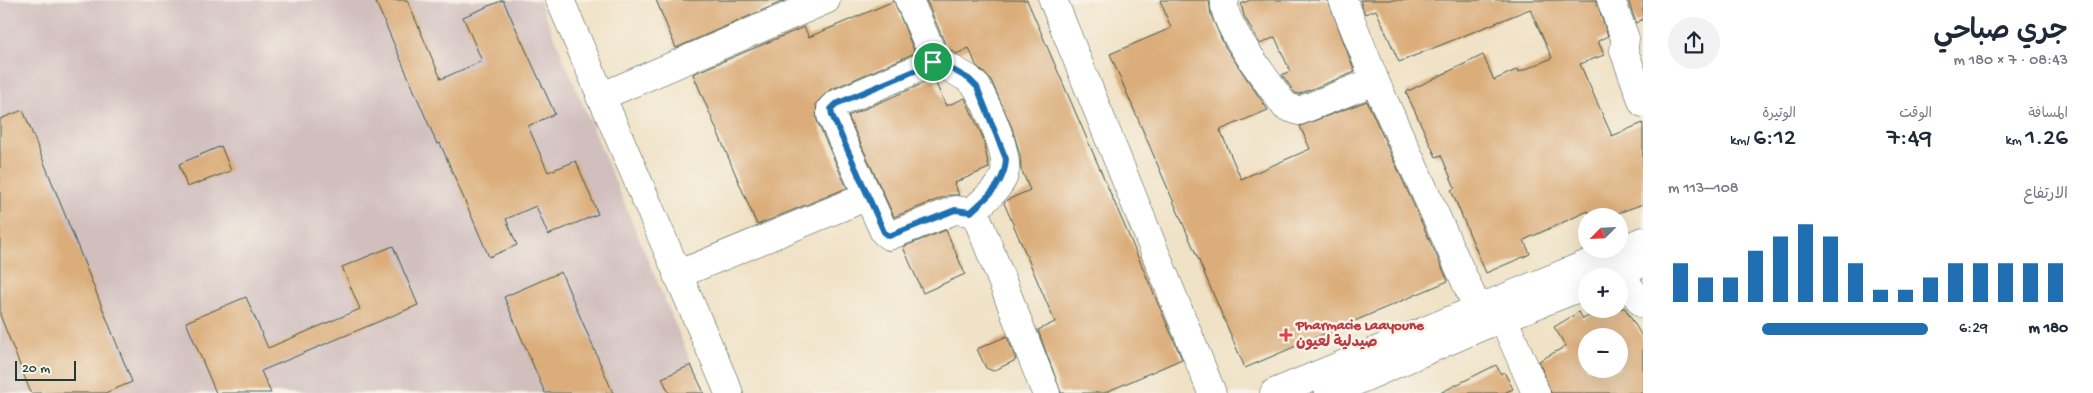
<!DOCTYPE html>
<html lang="ar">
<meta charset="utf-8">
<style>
body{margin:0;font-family:"Gochi Hand","Playpen Sans Arabic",sans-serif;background:#f2f2f3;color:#1f2937;direction:rtl;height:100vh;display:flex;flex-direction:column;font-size:19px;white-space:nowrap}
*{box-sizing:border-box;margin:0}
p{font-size:16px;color:#747a83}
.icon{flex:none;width:28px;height:28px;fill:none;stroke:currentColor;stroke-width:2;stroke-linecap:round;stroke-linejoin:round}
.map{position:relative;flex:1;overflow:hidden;direction:ltr}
.sheet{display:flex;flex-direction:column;background:#fff;width:450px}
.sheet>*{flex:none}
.needle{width:32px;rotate:246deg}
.fabs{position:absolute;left:1578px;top:208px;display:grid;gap:10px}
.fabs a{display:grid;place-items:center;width:50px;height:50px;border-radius:50%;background:#fff;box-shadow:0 5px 20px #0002;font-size:25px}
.scale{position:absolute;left:15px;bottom:12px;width:61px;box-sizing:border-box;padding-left:5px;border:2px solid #1f3d34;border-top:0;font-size:14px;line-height:18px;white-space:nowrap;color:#1f3d34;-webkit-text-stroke:4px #f7f3e8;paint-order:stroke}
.pin{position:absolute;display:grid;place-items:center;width:42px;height:42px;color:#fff;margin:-21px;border:2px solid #fff;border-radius:50%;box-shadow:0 1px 5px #0007}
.round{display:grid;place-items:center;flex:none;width:52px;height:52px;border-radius:26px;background:#f2f2f3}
.head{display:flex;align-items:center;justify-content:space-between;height:85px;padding:0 25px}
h1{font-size:28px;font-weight:600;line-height:38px}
.metrics{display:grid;grid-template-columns:repeat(3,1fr);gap:8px;height:85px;padding:5px 25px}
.metrics div{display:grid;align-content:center}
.metrics b{font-size:25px;font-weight:600}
.metrics small{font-size:14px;font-weight:400}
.metrics p{font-size:14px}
.chart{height:140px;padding:10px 25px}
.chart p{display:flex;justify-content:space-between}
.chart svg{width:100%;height:90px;margin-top:5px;stroke:#1f6fb2;stroke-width:6}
ul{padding:0 25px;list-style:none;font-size:16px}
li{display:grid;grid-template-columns:80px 60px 1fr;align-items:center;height:38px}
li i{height:12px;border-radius:6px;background:#1f6fb2}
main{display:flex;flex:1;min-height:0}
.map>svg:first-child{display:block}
.industrial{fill:#d1bfbe}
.building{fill:#dbad7a;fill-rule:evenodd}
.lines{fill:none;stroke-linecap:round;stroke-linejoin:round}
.minor-casing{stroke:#3e564a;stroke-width:29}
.minor{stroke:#fff;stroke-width:28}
.route-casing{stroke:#fff;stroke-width:10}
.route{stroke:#1f6fb2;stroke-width:6}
.health-dot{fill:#e0444e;stroke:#f7f3e8;stroke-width:2}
.labels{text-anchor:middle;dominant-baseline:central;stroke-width:5;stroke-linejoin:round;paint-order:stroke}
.health-label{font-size:15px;font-weight:bold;fill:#be3a42;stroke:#f7f3e8;text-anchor:start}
</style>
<main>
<section class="sheet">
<div class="head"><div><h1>جري صباحي</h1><p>08:43 · 7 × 180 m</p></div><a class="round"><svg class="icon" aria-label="share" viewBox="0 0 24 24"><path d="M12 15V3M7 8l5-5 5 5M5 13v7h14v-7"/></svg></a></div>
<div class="metrics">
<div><p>المسافة</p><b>1.26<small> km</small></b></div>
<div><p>الوقت</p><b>7:49</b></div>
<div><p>الوتيرة</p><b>6:12<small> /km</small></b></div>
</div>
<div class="chart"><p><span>الارتفاع</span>108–113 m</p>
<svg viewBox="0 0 160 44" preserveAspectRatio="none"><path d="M5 44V25M15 44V32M25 44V32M35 44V19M45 44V12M55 44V6M65 44V12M75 44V25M85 44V38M95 44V38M105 44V32M115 44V25M125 44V25M135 44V25M145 44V25M155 44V25"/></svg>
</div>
<ul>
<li><b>180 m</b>6:29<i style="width:64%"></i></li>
</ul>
</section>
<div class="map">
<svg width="1643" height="393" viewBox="0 0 1643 393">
<rect width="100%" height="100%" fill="#f7f3e8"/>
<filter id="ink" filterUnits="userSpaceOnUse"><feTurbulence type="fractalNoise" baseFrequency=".02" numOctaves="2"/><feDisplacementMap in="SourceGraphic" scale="10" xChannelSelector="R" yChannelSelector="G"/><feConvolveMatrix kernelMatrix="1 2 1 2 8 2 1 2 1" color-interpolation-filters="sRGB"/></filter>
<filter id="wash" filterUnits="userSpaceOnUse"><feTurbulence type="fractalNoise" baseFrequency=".0096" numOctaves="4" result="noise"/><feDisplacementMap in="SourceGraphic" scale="20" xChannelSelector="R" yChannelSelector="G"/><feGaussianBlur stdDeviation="1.12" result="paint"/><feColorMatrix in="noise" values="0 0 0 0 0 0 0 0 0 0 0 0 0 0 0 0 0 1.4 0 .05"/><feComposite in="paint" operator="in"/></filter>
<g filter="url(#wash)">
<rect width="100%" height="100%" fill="#f0e2c6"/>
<!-- industrial -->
<polygon class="industrial" points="0,0 539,0 704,393 0,393"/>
<g id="blocks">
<!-- building -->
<g class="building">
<polygon points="375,0 407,0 441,79 482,61 463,17 503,0 555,114 528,126 548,172 576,161 598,214 548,235 536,206 506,219 517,245 489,257 440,143 437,144 413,88"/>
<polygon points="656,0 786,0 676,48"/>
<polygon points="926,0 1027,0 1182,359 1104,393 1061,393 1038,330 1055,322 1004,203 1007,200 1030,190 1021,169 1020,155 1012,128 991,80 976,65 969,48 956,54 947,48"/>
<polygon points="1160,0 1209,0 1211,15 1224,45 1268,110 1220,130 1241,179 1310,149 1300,126 1367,101 1448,281 1245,368 1110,54 1171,28"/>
<polygon points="1250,0 1328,0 1355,72 1299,94 1295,93 1282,75 1290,71 1275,37 1260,44 1244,16 1241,4"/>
<polygon points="1360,0 1596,0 1608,36 1598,41 1604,55 1580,64 1612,136 1643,123 1643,204 1610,216 1590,216 1588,211 1524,240 1530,254 1486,273 1451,190 1455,188 1441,155 1436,157 1406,92 1483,55 1494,80 1518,69 1519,72 1552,58 1530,9 1399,62 1376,10 1365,14"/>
<polygon points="1628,0 1643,0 1643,19 1636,23"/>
<polygon points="894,1 915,53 830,90 816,103 817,121 847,188 757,225 693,74 804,27 809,37"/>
<polygon points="934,79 946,106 965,98 983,138 989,168 954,183 959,195 949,195 894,217 848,116"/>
<polygon points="23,110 132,382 105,393 31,393 0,315 0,119"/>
<polygon points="221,146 231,171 187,187 179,164"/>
<polygon points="946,230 965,274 923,293 903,247"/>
<polygon points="393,246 418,305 261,371 271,393 216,393 186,322 246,297 268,348 360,309 342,267"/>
<polygon points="561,272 613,393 545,393 504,297"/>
<path d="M1625,308L1643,338V393H1551L1539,361L1566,346L1554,327L1579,312L1583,319L1603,309ZM1586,336H1619V369H1586Z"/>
<polygon points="1007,336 1016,360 993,371 986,368 977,349"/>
<polygon points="691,365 704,393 669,393 662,378"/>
<polygon points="1496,365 1501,374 1504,372 1513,389 1504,393 1440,393"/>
</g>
</g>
</g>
<g filter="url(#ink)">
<use href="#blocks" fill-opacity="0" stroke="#3e564a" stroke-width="1"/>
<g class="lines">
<!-- minor casing -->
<g class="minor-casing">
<g id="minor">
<polyline points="560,0 729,393"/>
<polyline points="909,0 932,53 933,62 836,104 831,109 831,115 884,232 889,236 955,210 971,212 978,220 1046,393"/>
<polyline points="1053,0 1212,393"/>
<path d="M1225,0C1219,21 1272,87 1285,106L1299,111L1375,81"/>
<polyline points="1343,0 1375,81 1485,325"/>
<polyline points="1611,0 1625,38 1624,51 1643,103"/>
<path d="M934,59L969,79L977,87C987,106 1013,159 1003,178C996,192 982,202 971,212"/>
<polyline points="600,97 826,0"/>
<polyline points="1618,273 1643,304"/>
<polyline points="677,275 868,196"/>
<polyline points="1609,276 1643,263"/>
<polyline points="1503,318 1536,393"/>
<polyline points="1274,393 1643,241"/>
<polyline points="1329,393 1485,325 1586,285"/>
</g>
</g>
<!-- minor -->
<use href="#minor" class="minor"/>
</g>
</g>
<g class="lines" filter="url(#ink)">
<!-- route casing -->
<g class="route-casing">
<path id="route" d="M934,59L969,79L977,87L1006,159C1005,184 988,196 971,212L955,210L889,236L884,232L832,115L831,109L836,104L931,64Z"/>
</g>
<!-- route -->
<use href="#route" class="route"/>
</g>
<!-- markers -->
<path class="health-dot" d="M1283.5 327.5h5v5h5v5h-5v5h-5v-5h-5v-5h5z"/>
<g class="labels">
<!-- health labels -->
<g class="health-label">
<text x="1296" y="326">Pharmacie Laayoune<tspan x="1296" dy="17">صيدلية لعيون</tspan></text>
</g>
</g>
</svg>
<div class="fabs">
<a><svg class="needle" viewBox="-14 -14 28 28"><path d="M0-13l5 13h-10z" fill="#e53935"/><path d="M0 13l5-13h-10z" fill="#747a83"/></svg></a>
<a>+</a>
<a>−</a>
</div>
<div class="scale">20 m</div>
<div class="pin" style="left:933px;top:62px;background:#1e9e55"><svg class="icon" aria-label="arrive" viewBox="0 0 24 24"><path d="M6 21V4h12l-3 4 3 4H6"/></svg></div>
</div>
</main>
